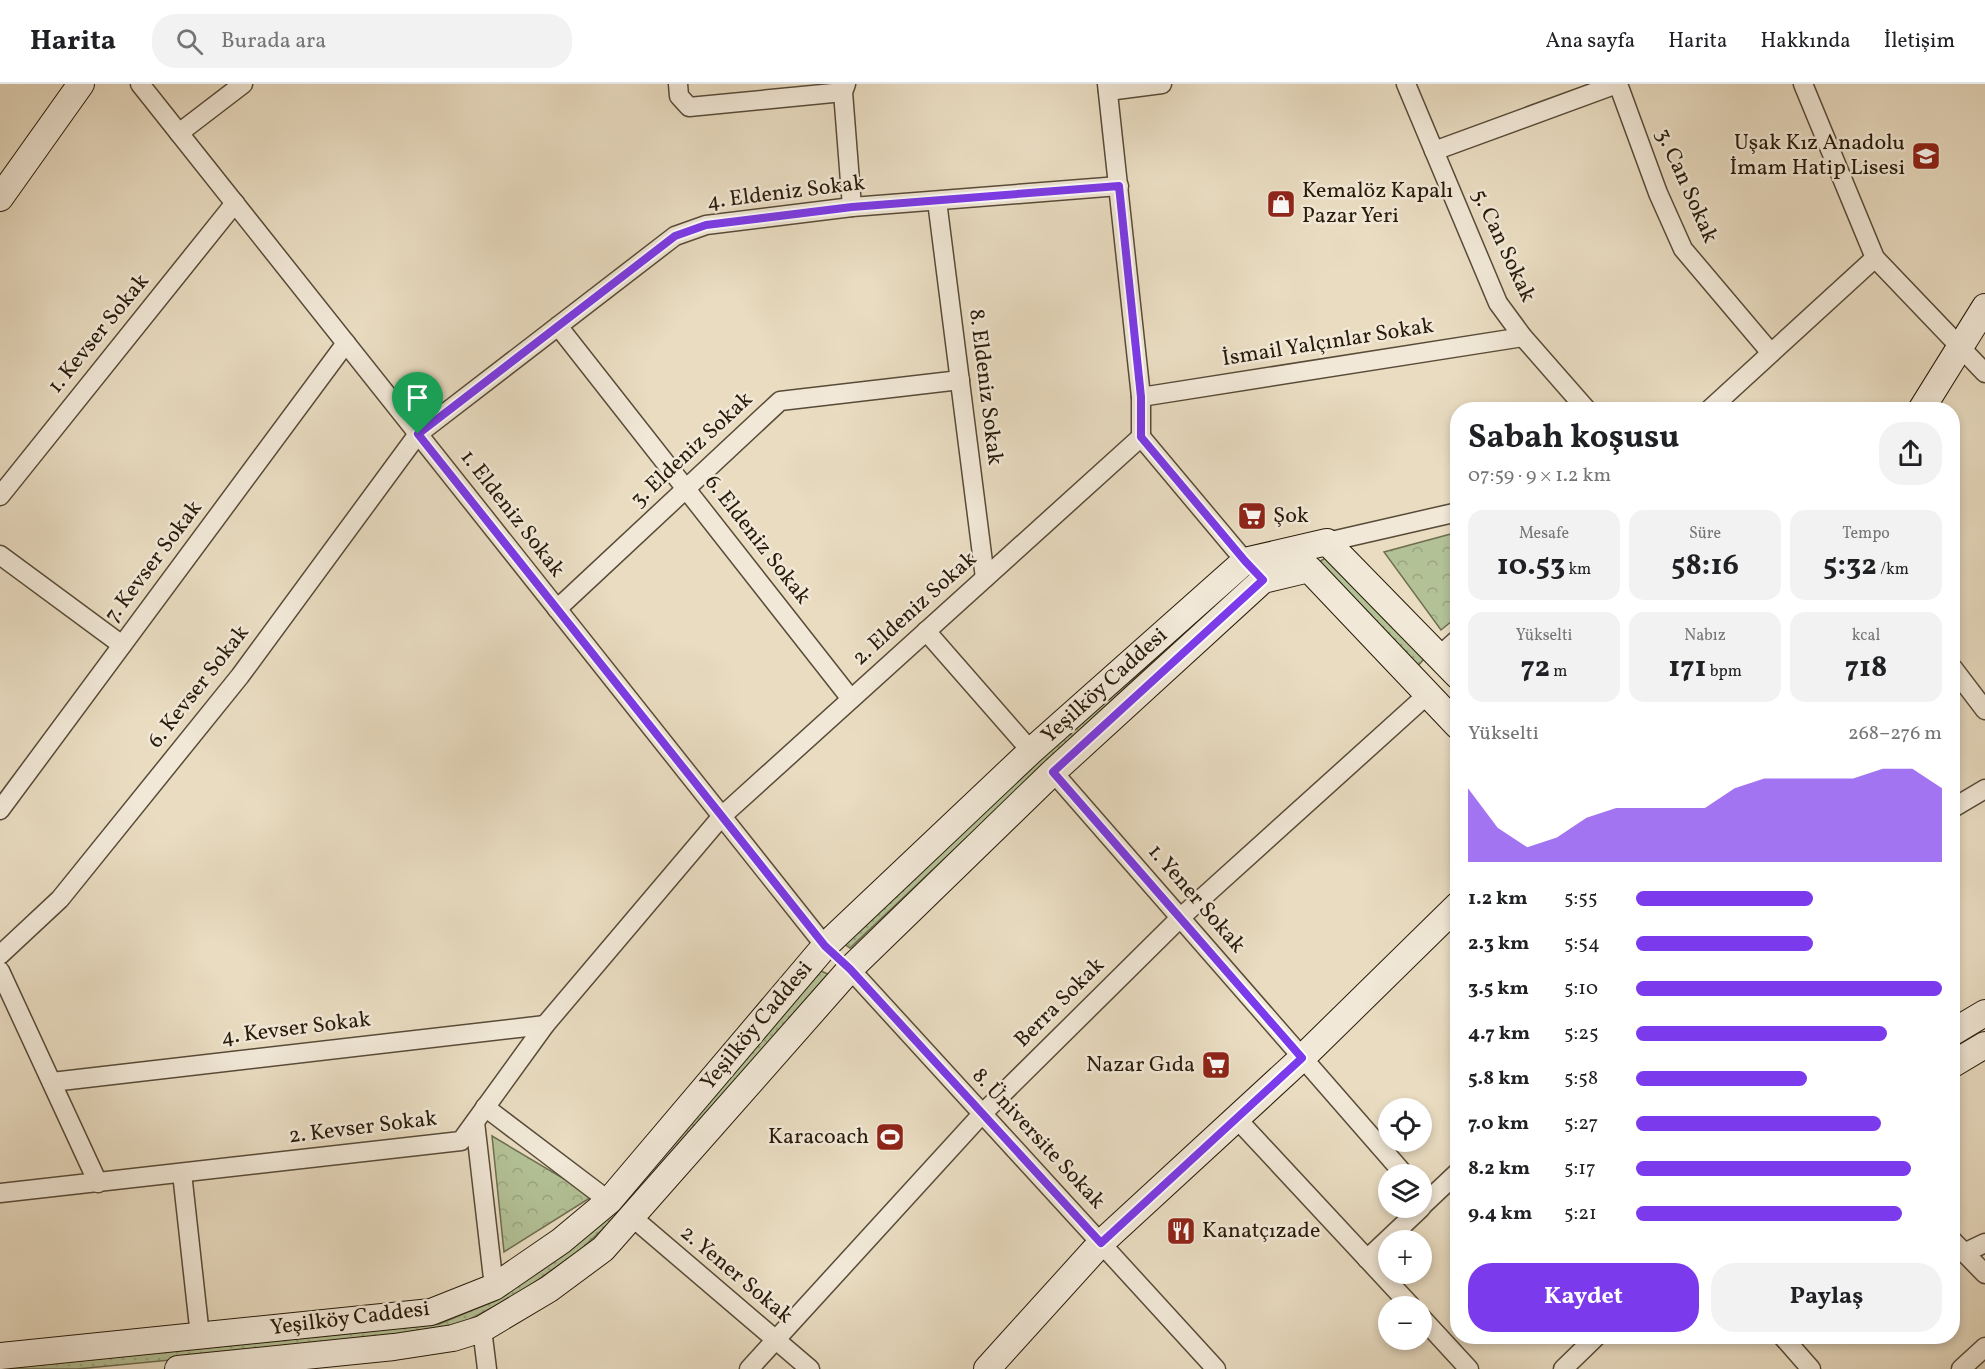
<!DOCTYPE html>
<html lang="tr">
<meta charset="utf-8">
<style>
body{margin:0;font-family:Vollkorn,serif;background:#f2f2f2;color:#202124;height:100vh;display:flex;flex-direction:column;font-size:22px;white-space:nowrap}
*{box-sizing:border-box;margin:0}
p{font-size:20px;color:#757577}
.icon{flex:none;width:33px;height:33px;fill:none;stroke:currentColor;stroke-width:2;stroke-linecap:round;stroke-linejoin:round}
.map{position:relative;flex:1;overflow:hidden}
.panel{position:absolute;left:1450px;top:318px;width:510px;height:942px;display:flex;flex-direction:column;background:#fff;border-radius:24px;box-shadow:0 3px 9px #0003}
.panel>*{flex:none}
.tools{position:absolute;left:1378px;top:1014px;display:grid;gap:12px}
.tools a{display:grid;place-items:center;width:54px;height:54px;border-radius:50%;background:#fff;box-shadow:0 3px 9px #0003;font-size:30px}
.pin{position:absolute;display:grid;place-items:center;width:51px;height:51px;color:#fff;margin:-62px -26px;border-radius:50% 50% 50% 0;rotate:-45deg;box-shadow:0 0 6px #0007}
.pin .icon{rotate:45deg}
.round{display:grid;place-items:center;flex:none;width:63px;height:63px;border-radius:24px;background:#f2f2f2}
.headline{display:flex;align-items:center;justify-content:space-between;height:102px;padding:0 18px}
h1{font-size:33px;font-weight:700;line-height:45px}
.figures{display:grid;grid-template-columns:repeat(3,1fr);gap:9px;height:102px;padding:6px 18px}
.figures div{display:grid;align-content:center;border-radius:15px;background:#f2f2f2;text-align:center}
.figures b{font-size:30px;font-weight:700}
.figures small{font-size:16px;font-weight:400}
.figures p{font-size:16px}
.chart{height:168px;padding:12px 18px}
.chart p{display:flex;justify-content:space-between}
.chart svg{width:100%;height:108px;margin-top:6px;fill:#7c3aed;opacity:.7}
.action{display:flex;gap:12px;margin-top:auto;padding:12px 18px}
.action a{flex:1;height:69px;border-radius:24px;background:#7c3aed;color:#fff;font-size:24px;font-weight:700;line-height:69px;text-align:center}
.action a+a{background:#f2f2f2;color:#202124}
ul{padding:0 18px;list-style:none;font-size:20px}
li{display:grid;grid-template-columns:96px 72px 1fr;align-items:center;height:45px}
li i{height:15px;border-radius:8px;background:#7c3aed}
header{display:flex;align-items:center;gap:36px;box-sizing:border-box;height:84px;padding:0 30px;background:#fff;border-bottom:2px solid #e0e0e0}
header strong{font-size:28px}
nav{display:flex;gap:33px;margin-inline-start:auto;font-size:21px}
.search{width:420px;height:54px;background:#f2f2f2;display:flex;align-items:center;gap:15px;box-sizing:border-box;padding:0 21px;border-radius:24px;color:#757577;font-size:22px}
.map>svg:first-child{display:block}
.grass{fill:url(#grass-dots);stroke:#6e6e50;stroke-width:1.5}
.forest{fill:url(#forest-crowns);stroke:#6e6e50;stroke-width:1.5}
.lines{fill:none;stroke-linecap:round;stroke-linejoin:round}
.street-casing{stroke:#584b38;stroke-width:21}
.secondary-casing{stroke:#281b0a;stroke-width:28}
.street{stroke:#f1e8d7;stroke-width:18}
.secondary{stroke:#f1e8d7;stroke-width:26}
.route-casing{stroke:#fff;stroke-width:12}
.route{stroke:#7c3aed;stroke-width:8}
.labels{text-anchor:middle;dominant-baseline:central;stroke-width:5;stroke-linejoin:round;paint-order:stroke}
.poi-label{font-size:22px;fill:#281b0a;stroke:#f1e8d7;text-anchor:end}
.street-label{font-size:22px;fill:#281b0a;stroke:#f1e8d7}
</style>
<header>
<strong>Harita</strong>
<div class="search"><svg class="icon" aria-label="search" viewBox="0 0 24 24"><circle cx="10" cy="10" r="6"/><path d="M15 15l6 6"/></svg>Burada ara</div>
<nav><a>Ana sayfa</a><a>Harita</a><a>Hakkında</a><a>İletişim</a></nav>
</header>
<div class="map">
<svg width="1985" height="1285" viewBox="0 0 1985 1285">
<defs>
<pattern id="grass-dots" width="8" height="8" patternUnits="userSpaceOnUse" patternTransform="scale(1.5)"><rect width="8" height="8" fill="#b3c196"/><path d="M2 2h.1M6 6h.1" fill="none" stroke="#9aa580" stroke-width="1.8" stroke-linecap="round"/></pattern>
<pattern id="forest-crowns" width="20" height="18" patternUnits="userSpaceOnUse" patternTransform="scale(1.5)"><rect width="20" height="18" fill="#b3c196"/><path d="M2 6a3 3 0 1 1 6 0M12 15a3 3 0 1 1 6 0" fill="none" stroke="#9aa580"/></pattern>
</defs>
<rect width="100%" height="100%" fill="#e9dcc1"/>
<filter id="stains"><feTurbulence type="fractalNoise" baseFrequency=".00333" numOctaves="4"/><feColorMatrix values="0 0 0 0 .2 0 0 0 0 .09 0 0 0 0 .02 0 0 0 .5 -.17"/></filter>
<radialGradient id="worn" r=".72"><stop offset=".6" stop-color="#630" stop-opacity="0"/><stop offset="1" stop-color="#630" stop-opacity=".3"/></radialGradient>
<!-- grass -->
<g class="grass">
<polygon points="1327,473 1424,575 1417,583 1319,478"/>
<polygon points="1218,508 1222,512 850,864 844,860"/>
<polygon points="821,887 828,890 615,1134 580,1166 518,1210 457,1242 410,1253 77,1285 0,1285 439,1240 497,1216 530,1193 612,1127"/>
</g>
<!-- forest -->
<g class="forest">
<polygon points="1458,448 1458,532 1441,546 1384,468"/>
<polygon points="492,1052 593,1112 504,1168"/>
</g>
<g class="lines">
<!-- street casing -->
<g class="street-casing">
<g id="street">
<polyline points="140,0 825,862"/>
<polyline points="678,0 679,12 689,23 843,8"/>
<polyline points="846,0 843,8 852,123"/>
<polyline points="1107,0 1141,313 1141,353"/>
<polyline points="1406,0 1498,219 1523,253 1587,326"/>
<polyline points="1618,0 1658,109 1683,165 1771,269"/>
<polyline points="1803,0 1875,174 1985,289"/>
<polyline points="1108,7 1162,0"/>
<polyline points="179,49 243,0"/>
<polyline points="1434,67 1617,0"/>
<polyline points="937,117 985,494"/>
<polyline points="558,242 851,615"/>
<polyline points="1141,313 1523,253"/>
<polyline points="1709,326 1875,174"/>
<polyline points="1141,353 1245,477"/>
<polyline points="0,412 235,119"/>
<polyline points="1327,458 1458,428"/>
<polyline points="0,471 122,561"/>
<polyline points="557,525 780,317 960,296"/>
<polyline points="926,547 1031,667"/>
<polyline points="1439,572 1458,555"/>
<polyline points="1953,584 1985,626"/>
<polyline points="1053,688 1404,1090"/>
<polyline points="1953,724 1985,705"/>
<polyline points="0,726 346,259"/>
<polyline points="0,871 60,815 240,592 418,350 675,152 706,141 852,123 1119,102"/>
<polyline points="850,885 1216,1285"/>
<polyline points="0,887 98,1099"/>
<polyline points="52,998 545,941"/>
<polyline points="485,1023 609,1117"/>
<polyline points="1237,1035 1411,1222"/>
<polyline points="475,1038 494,1203"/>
<polyline points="182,1089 200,1252"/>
<polyline points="0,1109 461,1057 545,941 722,732 1141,353"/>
<polyline points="1422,1122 1458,1088"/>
<polyline points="632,1133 810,1285"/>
<polyline points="1953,1157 1985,1190"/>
<polyline points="1964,1169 1985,1159"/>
<polyline points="1367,1175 1421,1124"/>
<polyline points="1422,1234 1469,1285"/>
<polyline points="482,1245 487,1285"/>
<polyline points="1782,1252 1811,1285"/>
<polyline points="749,1285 982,1030 1180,834 1428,610"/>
<polyline points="1563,1285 1597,1252"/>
<polyline points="1961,1285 1985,1263"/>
</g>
</g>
<!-- secondary casing -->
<g class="secondary-casing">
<g id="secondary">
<polyline points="0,114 81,0"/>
<polyline points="1921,326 1985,223"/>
<polyline points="1953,948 1985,929"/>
<polyline points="1953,980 1985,961"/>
<polyline points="0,1272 431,1228 494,1203 561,1157 609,1117 825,862 1031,667 1245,477 1327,458 1458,592"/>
<polyline points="178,1285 394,1263 453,1254 482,1245 549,1205 603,1165 850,885 1053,688 1263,496 1309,485 1458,642"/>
<polyline points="987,1285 1101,1159 1302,974 1458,821"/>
</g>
</g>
<!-- street -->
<use href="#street" class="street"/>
<!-- secondary -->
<use href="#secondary" class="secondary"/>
</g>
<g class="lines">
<!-- route casing -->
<g class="route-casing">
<polygon id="route" points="1119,102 1141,313 1141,353 1245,477 1263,496 1053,688 1302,974 1101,1159 850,885 825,862 418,350 675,152 706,141 852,123"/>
</g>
<!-- route -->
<use href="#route" class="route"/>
</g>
<!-- icons -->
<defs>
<g id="school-square" transform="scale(1.5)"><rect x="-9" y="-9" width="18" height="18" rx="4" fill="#8f2418" stroke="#f1e8d7"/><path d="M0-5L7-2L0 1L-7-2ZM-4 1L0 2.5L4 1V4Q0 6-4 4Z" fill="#fff"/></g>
<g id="shop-square" transform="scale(1.5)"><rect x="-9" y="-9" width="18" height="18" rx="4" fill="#8f2418" stroke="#f1e8d7"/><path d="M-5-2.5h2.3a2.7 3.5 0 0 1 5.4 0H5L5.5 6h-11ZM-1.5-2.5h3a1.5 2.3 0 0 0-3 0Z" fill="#fff"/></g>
<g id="supermarket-square" transform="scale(1.5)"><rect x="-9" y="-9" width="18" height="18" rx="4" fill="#8f2418" stroke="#f1e8d7"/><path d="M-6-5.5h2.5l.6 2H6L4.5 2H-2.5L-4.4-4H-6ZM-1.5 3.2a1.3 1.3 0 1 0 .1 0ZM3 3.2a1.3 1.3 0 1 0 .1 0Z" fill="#fff"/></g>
<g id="stadium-square" transform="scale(1.5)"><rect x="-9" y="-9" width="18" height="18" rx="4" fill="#8f2418" stroke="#f1e8d7"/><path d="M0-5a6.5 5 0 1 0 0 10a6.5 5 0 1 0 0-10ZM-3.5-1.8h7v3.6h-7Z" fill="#fff"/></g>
<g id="restaurant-square" transform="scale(1.5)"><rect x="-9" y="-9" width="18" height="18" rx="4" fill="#8f2418" stroke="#f1e8d7"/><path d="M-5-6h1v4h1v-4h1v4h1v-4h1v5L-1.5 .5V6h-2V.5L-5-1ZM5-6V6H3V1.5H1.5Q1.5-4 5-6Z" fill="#fff"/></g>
</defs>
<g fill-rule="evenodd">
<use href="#school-square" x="1926" y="72"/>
<use href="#shop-square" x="1281" y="120"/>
<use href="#supermarket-square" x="1252" y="432"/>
<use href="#supermarket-square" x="1216" y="981"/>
<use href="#stadium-square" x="890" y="1053"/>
<use href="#restaurant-square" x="1181" y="1147"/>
</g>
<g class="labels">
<!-- poi labels -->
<g class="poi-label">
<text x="1905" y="59">Uşak Kız Anadolu<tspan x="1905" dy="25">İmam Hatip Lisesi</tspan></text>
<text x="1302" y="107" text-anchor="start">Kemalöz Kapalı<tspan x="1302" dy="25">Pazar Yeri</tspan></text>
<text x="1273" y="432" text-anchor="start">Şok</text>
<text x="1195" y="981">Nazar Gıda</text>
<text x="869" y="1053">Karacoach</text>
<text x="1202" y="1147" text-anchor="start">Kanatçızade</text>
</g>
<!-- street labels -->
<g class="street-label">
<text transform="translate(1686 102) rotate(66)">3. Can Sokak</text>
<text transform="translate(786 109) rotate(-7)">4. Eldeniz Sokak</text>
<text transform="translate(1503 162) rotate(65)">5. Can Sokak</text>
<text transform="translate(99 250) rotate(-51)">1. Kevser Sokak</text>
<text transform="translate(1328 259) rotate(-9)">İsmail Yalçınlar Sokak</text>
<text transform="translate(985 303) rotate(83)">8. Eldeniz Sokak</text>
<text transform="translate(692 366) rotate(-43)">3. Eldeniz Sokak</text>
<text transform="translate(512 430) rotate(52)">1. Eldeniz Sokak</text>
<text transform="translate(757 456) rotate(52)">6. Eldeniz Sokak</text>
<text transform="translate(154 478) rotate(-53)">7. Kevser Sokak</text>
<text transform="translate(915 525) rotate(-42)">2. Eldeniz Sokak</text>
<text transform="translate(1105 602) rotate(-42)">Yeşilköy Caddesi</text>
<text transform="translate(199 603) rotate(-52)">6. Kevser Sokak</text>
<text transform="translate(1196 815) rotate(49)">1. Yener Sokak</text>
<text transform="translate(1060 919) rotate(-45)">Berra Sokak</text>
<text transform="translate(757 942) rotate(-50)">Yeşilköy Caddesi</text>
<text transform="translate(296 945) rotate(-7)">4. Kevser Sokak</text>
<text transform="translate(363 1044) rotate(-7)">2. Kevser Sokak</text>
<text transform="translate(1038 1055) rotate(47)">8. Üniversite Sokak</text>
<text transform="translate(736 1191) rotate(40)">2. Yener Sokak</text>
<text transform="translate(350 1235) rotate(-7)">Yeşilköy Caddesi</text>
</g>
</g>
<rect width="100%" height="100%" filter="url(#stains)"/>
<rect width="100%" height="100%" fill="url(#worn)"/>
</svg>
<div class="tools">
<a><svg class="icon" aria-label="locate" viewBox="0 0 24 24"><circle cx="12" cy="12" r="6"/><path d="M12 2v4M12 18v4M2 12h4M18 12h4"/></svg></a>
<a><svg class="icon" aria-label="layers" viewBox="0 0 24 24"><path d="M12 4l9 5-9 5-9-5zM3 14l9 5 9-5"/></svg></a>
<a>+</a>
<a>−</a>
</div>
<div class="pin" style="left:418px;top:350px;background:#1e9e55"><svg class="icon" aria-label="arrive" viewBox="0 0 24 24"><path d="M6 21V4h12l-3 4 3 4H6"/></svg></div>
<section class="panel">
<div class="headline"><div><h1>Sabah koşusu</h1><p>07:59 · 9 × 1.2 km</p></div><a class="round"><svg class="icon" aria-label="share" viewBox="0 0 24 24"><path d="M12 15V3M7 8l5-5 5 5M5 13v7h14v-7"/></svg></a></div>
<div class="figures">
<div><p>Mesafe</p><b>10.53<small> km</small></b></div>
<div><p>Süre</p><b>58:16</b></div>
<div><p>Tempo</p><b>5:32<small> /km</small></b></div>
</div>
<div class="figures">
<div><p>Yükselti</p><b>72<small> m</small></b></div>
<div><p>Nabız</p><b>171<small> bpm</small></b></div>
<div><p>kcal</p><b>718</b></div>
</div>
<div class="chart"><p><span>Yükselti</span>268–276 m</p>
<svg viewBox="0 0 160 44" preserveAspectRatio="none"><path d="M0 44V14L10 30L20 38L30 34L40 26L50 22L60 22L70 22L80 22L90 14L100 10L110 10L120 10L130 10L140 6L150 6L160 14V44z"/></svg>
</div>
<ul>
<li><b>1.2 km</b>5:55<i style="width:58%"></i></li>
<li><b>2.3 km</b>5:54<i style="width:58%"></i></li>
<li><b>3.5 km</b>5:10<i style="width:100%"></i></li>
<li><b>4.7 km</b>5:25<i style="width:82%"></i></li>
<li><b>5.8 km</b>5:58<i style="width:56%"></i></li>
<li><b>7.0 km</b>5:27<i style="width:80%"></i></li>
<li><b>8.2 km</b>5:17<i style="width:90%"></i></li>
<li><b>9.4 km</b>5:21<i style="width:87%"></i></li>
</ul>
<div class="action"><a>Kaydet</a><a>Paylaş</a></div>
</section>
</div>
